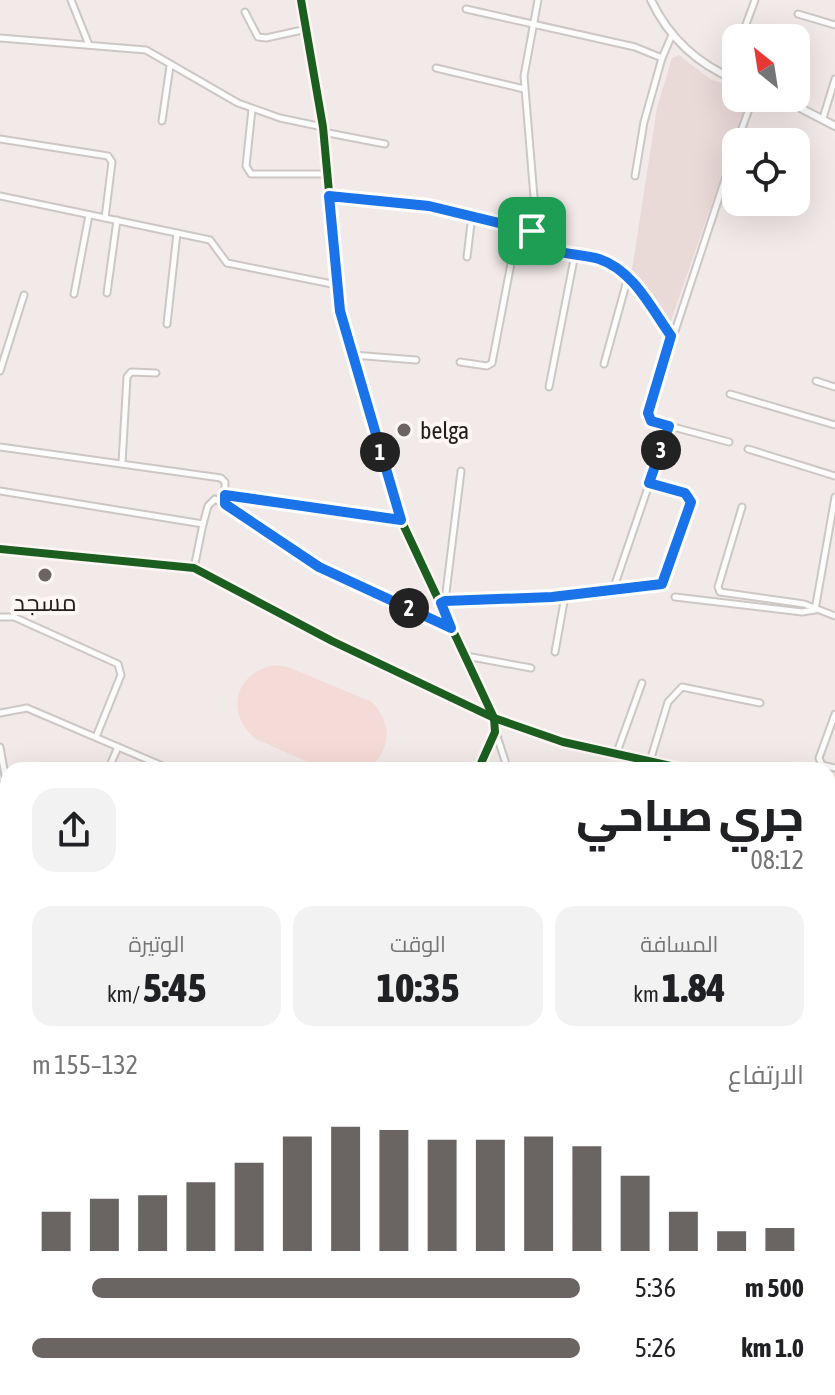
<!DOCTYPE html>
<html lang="ar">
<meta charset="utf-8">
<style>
body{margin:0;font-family:"Asap Condensed",Cairo,sans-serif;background:#f2f2f2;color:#202124;direction:rtl;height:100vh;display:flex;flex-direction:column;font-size:30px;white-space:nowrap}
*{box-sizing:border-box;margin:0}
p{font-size:26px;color:#757577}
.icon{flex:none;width:44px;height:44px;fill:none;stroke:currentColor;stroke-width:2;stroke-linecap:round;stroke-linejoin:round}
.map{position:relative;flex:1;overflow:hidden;direction:ltr}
.panel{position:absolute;left:0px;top:762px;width:836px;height:634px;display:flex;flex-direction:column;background:#fff;border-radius:24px 24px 0 0;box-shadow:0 8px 32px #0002;direction:rtl}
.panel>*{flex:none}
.needle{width:52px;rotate:330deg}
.buttons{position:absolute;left:722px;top:24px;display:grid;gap:16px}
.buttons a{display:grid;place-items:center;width:88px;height:88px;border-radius:16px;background:#fff;box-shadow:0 8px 32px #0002;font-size:40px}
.pin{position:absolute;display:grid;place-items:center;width:68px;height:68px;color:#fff;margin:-34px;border-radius:16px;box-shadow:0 4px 12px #0006}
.km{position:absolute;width:40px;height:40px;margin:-20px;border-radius:50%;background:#222;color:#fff;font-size:22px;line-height:40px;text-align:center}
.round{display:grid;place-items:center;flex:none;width:84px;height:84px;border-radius:24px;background:#f2f2f2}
.summary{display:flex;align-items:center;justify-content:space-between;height:136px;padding:0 32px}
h1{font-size:44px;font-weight:800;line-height:60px}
.stats{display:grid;grid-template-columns:repeat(3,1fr);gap:12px;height:136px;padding:8px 32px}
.stats div{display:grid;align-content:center;border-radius:20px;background:#f2f2f2;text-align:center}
.stats b{font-size:40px;font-weight:800}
.stats small{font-size:22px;font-weight:400}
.stats p{font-size:22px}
.chart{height:224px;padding:16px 32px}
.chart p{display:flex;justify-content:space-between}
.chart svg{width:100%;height:144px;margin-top:8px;stroke:#6a6463;stroke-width:6}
ul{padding:0 32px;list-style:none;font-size:26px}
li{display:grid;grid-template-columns:128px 96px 1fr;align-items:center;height:60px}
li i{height:20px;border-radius:10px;background:#6a6463}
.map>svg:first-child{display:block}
.built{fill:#e9d9d7}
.green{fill:#f5dbd7}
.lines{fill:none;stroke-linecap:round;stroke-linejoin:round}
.minor-casing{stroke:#ccc7c5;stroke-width:9}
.tertiary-casing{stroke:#ccc7c5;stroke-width:10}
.minor{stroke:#fdfcfc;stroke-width:5}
.tertiary{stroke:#fdfcfc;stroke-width:6}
.cycleway-casing{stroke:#fef6f4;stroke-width:13}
.cycleway{stroke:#1b5e20;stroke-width:8}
.route-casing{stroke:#fff;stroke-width:16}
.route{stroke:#1a73e8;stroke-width:10}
.poi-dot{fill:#6a6463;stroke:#fef6f4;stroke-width:3}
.labels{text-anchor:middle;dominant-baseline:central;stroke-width:8;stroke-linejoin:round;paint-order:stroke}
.poi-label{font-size:24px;fill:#211c1b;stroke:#fef6f4;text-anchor:start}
</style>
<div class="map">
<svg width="835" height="1395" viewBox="0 0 835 1395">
<rect width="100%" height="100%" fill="#f2eae8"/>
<!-- built -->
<polygon class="built" points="679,55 710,79 736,88 736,98 749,98 670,323 632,270 657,108 672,58"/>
<!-- green -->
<path class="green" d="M275,665L288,667L372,702C384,715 391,730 384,748C366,798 288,752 256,739C224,713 235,672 275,665Z"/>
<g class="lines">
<!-- minor casing -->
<g class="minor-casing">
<g id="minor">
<polyline points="71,0 89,45"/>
<polyline points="301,0 323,127 340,311 401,520 494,718 495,732 478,770"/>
<polyline points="466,9 635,47 662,58 644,122 635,176"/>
<polyline points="245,12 258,37 266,38 307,29"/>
<polyline points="798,14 835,25"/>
<polyline points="0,38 146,50 238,103 280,118 323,127"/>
<polyline points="741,38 755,0"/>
<polyline points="662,58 672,35"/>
<polyline points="436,68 524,89"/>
<polyline points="729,77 736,53"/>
<polyline points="252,109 246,166 251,174 327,174"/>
<polyline points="823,118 835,79"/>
<polyline points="162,121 170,66"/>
<polyline points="323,132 385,144"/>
<polyline points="0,139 108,156 112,162 105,218"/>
<polyline points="737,142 753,98"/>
<polyline points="0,196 210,240 227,263 337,285"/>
<polyline points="329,196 429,206 532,231 534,197 524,76 538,0"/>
<path d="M532,231V240C549,254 578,253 598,259C633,270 651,307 670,335"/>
<polyline points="467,257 472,215"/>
<polyline points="107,293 117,220"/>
<polyline points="74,294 89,215"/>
<polyline points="167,324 177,233"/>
<polyline points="353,355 416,360"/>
<polyline points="460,362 487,366 492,363 518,227"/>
<polyline points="604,364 628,277"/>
<polyline points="0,371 24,295"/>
<polyline points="816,381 835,387"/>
<polyline points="549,387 575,254"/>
<polyline points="730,394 835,425"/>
<polyline points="729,442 651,421 648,413 736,146"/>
<polyline points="0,447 221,478 225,482 225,504"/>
<polyline points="748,449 835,476"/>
<polyline points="122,463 127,377 131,372 156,373"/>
<polyline points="0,491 203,524 194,568"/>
<polyline points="225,495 401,520"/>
<polyline points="742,507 718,587 720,592 804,604 835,616"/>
<polyline points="203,524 208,506 215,499 319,567 451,628"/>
<polyline points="0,549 194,568 332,641 494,718 563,742 689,770"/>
<polyline points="613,590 669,426"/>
<polyline points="675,597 802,612 815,610 835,497"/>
<polyline points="445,601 461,471"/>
<polyline points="441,603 552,597 662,584 691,502 685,493 649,483"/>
<polyline points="0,617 14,617 118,664 121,675 96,737"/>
<polyline points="555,652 565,596"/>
<polyline points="466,656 531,668"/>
<polyline points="0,713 27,708 172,770"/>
<polyline points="835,714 819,758 822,765 835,768"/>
<polyline points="496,733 508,770"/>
<polyline points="0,747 6,781 0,787"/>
<polyline points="616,755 642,683"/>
<polyline points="650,761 668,702 682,687 760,703"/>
<polyline points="108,770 118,747"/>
<polyline points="828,1042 835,1045"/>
<polyline points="828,1140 835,1112"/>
<polyline points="0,1157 8,1155"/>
<polyline points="828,1199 835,1199"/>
<polyline points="828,1338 835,1339"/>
<polyline points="118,1388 120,1395"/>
<polyline points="320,1388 321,1395"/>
<polyline points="556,1388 569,1395"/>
<polyline points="747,1388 749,1395"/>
<polyline points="411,1395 411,1388"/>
</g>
</g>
<!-- tertiary casing -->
<g class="tertiary-casing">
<g id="tertiary">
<path d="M651,0C669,38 697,64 736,80"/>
<polyline points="781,98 835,126"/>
</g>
</g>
<!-- minor -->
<use href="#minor" class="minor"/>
<!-- tertiary -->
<use href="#tertiary" class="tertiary"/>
<!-- cycleway casing -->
<g class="cycleway-casing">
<g id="cycleway">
<polyline points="301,0 323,127 340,311 401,520 494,718 495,732 478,770"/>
<polyline points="0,549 194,568 332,641 494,718 563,742 689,770"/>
</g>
</g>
<!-- cycleway -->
<use href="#cycleway" class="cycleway"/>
</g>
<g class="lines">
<!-- route casing -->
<g class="route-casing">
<path id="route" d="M329,196L429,206L532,231V240C549,255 578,253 599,259C633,270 651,308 671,336L648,413L651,421L669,426L649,483L685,493L691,502L662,584L552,597L445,601L441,603L451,628L319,567L225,504V495L401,520L340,311Z"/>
</g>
<!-- route -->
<use href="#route" class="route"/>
</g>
<!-- markers -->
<g class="poi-dot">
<circle cx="404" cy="430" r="8"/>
<circle cx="45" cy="575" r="8"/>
</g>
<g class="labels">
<!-- poi labels -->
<g class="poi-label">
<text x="420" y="430">belga</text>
<text x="45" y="602" text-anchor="middle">مسجد</text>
</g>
</g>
</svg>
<div class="buttons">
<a><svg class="needle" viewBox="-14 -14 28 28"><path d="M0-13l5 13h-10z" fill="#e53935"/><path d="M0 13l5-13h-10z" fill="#757577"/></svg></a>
<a><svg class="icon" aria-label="locate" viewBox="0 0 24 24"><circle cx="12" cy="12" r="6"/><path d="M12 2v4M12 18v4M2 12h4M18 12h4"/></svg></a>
</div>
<div class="pin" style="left:532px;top:231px;background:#1e9e55"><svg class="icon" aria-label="arrive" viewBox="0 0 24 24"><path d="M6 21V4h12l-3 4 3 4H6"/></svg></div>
<b class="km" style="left:380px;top:452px">1</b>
<b class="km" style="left:409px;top:608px">2</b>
<b class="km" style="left:661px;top:450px">3</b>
<section class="panel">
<div class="summary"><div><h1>جري صباحي</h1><p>08:12</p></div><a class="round"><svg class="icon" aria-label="share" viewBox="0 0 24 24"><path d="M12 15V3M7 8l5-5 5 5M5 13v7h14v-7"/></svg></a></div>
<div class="stats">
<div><p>المسافة</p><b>1.84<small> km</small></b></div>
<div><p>الوقت</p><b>10:35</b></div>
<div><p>الوتيرة</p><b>5:45<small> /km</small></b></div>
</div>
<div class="chart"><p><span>الارتفاع</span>132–155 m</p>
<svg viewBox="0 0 160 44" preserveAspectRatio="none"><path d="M5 44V32M15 44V28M25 44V27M35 44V23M45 44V17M55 44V9M65 44V6M75 44V7M85 44V10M95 44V10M105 44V9M115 44V12M125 44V21M135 44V32M145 44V38M155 44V37"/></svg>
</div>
<ul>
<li><b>500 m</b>5:36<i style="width:89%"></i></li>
<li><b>1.0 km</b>5:26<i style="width:100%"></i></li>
</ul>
</section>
</div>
